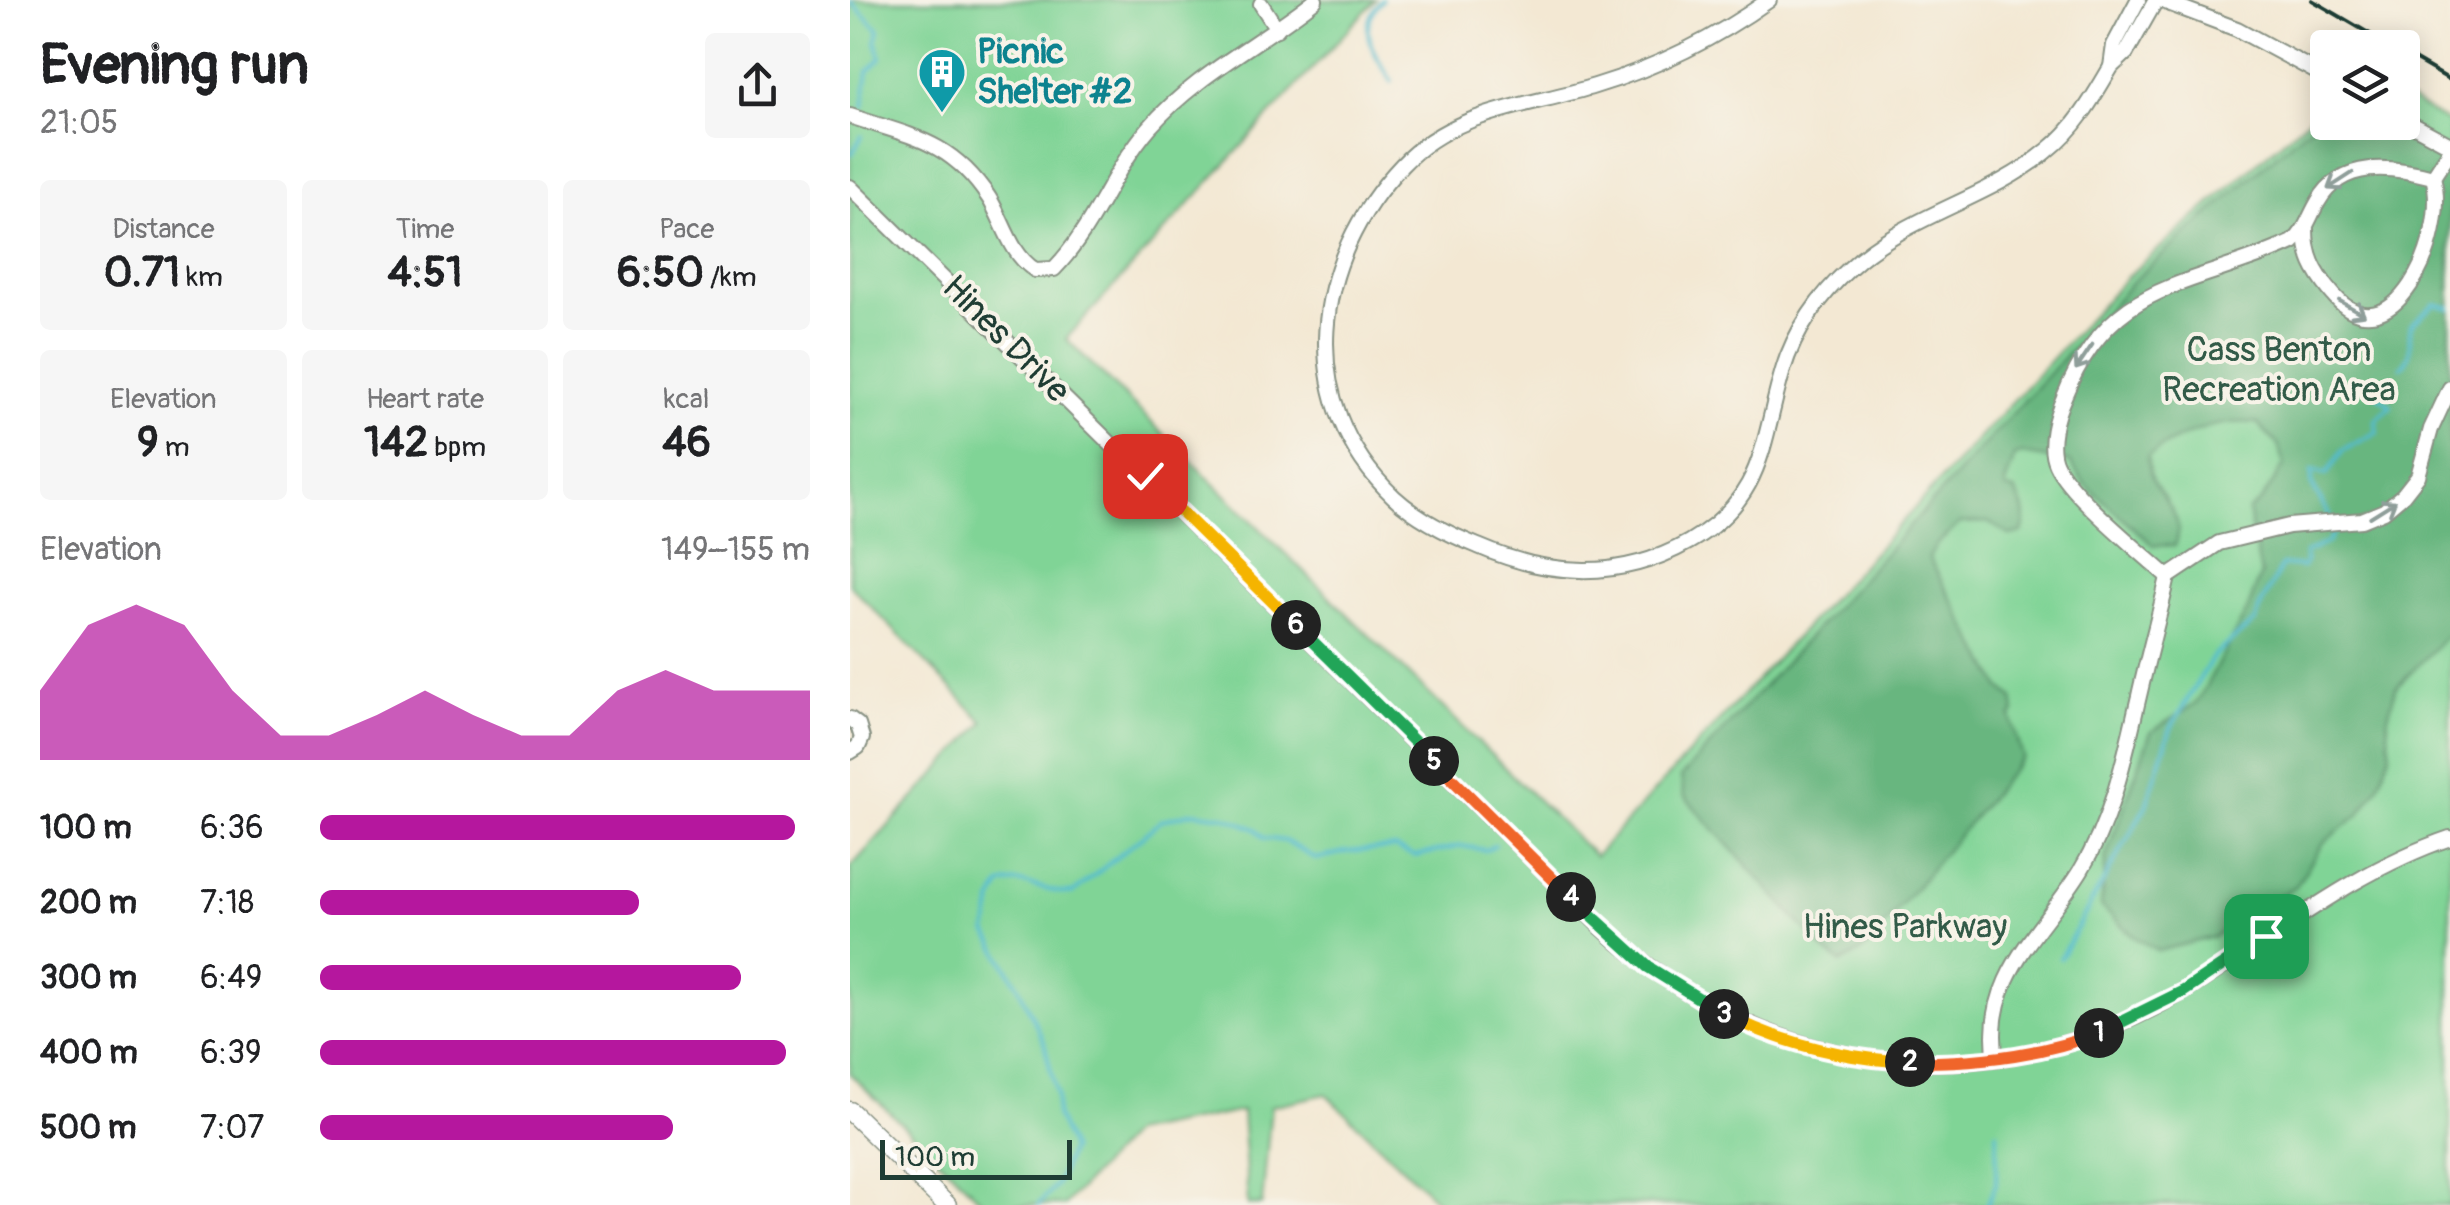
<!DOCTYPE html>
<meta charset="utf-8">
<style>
body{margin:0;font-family:Pangolin,sans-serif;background:#f6f6f6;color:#202124;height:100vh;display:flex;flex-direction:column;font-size:38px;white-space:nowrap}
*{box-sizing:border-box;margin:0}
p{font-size:32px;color:#757577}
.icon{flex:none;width:55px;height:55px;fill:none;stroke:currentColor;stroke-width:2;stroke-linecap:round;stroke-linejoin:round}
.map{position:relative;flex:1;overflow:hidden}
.panel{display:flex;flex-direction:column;background:#fff;width:850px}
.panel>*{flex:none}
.fabs{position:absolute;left:1460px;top:30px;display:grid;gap:20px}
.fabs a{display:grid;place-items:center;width:110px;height:110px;border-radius:10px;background:#fff;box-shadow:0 5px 25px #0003;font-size:50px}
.scale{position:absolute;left:30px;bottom:25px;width:192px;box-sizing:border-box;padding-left:10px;border:5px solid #1f3d34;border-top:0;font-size:28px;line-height:35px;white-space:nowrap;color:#1f3d34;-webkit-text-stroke:8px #f7f3e8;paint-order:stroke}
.pin{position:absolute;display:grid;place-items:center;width:85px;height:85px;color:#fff;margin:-42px;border-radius:20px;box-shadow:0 5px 15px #0006}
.km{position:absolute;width:50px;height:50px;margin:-25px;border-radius:50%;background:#222;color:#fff;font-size:28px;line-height:50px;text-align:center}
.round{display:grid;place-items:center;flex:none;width:105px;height:105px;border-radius:10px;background:#f6f6f6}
.overview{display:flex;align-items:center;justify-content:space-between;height:170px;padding:0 40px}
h1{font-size:55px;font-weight:800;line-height:75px}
.metrics{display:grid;grid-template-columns:repeat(3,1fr);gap:15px;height:170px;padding:10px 40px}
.metrics div{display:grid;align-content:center;border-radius:10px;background:#f6f6f6;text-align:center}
.metrics b{font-size:42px;font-weight:800}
.metrics small{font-size:28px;font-weight:400}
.metrics p{font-size:28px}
.chart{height:280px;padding:20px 40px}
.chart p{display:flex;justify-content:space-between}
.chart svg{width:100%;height:180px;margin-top:10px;fill:#b5179e;opacity:.7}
ul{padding:0 40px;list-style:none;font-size:32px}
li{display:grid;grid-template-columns:160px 120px 1fr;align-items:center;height:75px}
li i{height:25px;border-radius:12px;background:#b5179e}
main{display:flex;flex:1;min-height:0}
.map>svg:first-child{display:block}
.green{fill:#80d496;stroke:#508865;stroke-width:2.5}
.forest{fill:#68b67f;stroke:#447a5a;stroke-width:2.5}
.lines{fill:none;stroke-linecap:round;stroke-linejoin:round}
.stream{stroke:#52bccf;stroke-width:4}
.minor-casing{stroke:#899284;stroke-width:18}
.major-casing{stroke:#899284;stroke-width:21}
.minor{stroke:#fff;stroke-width:14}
.major{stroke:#fff;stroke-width:18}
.rail{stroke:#1f3d34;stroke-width:4}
.oneway{stroke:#8f9e9a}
.split-1-casing{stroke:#fff;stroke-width:20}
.split-2-casing{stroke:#fff;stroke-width:20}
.split-3-casing{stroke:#fff;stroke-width:20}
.split-4-casing{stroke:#fff;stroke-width:20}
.split-5-casing{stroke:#fff;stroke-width:20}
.split-6-casing{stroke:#fff;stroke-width:20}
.split-7-casing{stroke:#fff;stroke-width:20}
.split-1{stroke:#22a559;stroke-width:12}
.split-2{stroke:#f0652b;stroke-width:12}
.split-3{stroke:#f5b400;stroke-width:12}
.split-4{stroke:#22a559;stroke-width:12}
.split-5{stroke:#f0652b;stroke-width:12}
.split-6{stroke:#22a559;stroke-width:12}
.split-7{stroke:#f5b400;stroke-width:12}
.labels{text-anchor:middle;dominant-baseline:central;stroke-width:8;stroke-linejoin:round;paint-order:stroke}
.culture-label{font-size:35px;font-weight:bold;fill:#0d838f;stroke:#f7f3e8;text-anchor:start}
.street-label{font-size:35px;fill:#1f3d34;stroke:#f7f3e8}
.park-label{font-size:35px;fill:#325b48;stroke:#f7f3e8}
</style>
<main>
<section class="panel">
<div class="overview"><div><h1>Evening run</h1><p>21:05</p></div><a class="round"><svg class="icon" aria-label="share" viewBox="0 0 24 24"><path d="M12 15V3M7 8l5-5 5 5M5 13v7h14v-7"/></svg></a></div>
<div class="metrics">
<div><p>Distance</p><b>0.71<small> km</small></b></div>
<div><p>Time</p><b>4:51</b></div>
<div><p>Pace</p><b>6:50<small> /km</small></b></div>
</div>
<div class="metrics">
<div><p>Elevation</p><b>9<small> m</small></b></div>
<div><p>Heart rate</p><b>142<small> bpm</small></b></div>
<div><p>kcal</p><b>46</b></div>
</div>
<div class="chart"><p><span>Elevation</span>149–155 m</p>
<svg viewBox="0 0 160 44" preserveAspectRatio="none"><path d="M0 44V27L10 11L20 6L30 11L40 27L50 38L60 38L70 33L80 27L90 33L100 38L110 38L120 27L130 22L140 27L150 27L160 27V44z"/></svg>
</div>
<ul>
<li><b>100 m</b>6:36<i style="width:97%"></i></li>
<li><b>200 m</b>7:18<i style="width:65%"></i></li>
<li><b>300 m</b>6:49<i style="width:86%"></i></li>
<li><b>400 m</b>6:39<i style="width:95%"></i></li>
<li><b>500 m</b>7:07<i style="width:72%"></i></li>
</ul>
</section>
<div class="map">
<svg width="1600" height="1205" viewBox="0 0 1600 1205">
<rect width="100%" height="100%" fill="#f7f3e8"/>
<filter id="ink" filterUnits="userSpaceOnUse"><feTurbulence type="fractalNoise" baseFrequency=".01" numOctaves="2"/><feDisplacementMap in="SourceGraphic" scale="20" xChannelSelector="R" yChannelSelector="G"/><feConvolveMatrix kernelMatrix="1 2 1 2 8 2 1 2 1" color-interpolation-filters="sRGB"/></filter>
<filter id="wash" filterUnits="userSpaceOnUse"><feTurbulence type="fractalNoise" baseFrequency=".0048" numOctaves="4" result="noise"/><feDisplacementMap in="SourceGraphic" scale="40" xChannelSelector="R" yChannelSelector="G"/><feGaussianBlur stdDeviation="2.25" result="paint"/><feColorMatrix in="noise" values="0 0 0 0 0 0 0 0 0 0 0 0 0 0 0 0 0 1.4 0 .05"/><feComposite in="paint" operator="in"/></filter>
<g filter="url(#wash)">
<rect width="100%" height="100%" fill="#f3e8d3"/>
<!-- green -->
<polygon class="green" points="0,0 525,0 216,339 745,856 1277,277 1477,102 1478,122 1552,122 1553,96 1600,124 1600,1205 591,1205 476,1094 421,1106 412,1205 398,1205 392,1111 282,1133 215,1205 136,1205 0,1074 0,868 134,722 0,585"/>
<!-- forest -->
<path class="forest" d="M1477,110L1478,122L1552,123L1600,153V632L1546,688L1537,720L1540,755L1528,787L1509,815L1473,843L1446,886L1363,937L1308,951L1283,936L1251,906L1256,856L1301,732L1347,702L1397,611L1411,574L1398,511L1412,500L1434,465L1428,445L1407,423C1366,419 1331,434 1298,456C1294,491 1341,510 1325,546L1303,545L1235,484L1220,462L1172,454L1165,456L1155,484L1156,489L1165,491C1174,506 1178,516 1172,533L1161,536L1138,522L1110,523L1086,545L1079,558L1150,687L1163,698L1165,712L1161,717L1173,757L1015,949L992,963L976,952L834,796L831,777L1285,279Z"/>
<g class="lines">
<!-- stream -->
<g class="stream">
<path d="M532,0C503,30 525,52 542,82"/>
<polyline points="0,1 29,30 26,42 31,58 18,71 13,107"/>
<polyline points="2,154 12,136"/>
<path d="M1551,367C1565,353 1557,343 1561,325L1585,304L1600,308"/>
<polyline points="1480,517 1462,485 1462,470 1477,474 1492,451 1527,432 1526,420 1541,406 1528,396 1525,389 1542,380"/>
<polyline points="1210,958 1296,806 1321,728 1338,698 1365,654 1406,621 1409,609 1432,565 1453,567 1456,562 1455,553 1478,542 1483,533"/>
<path d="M188,1205L206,1186L221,1149L206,1115L207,1097L194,1042L169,988L137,932L143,900L151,885C176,876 198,895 223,893L312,820L343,812L374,816L406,829L414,838L435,841L466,859L495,852L544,848L565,856L611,846L636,850L645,845"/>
<polyline points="1137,1205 1146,1184 1147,1132"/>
</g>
</g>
</g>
<g filter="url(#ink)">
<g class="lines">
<!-- minor casing -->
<g class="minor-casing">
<g id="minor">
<path d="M919,0C866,38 808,67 745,86C677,107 604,110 552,165C462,260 443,401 544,497C568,519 598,534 628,546C699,577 770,581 839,542C915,498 911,444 933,370C944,332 970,295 1000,268C1056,215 1138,200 1197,151C1226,128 1243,98 1261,67"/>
<polyline points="1288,0 1264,45 1261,67 1276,53 1306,0"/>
<polyline points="1310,0 1387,29 1478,78"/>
<polyline points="411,4 427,29"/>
<path d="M0,116C59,136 101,140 139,198C154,222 160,254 185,270L204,269C244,228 262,171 299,128C346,74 410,44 465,0"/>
<polyline points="1552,119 1600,145"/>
<polyline points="1583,177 1600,151"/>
<path d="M0,187L750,926C916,1078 1135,1108 1331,993C1421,940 1500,872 1600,838"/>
<path d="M1456,229C1456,256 1464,271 1481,292C1540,366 1600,237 1583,177"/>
<path d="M1318,577C1290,551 1220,495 1206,464C1197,445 1206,415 1214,397C1262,277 1341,289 1443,242C1456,231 1459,217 1468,202C1492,159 1542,166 1583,177"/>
<polyline points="0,719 8,725 12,738 8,747 0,752"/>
<path d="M1146,1059C1132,977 1192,933 1231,870C1263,818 1275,755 1289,696C1298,656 1309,617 1318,577L1369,543L1439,526L1512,520L1534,511L1553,495L1568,476L1581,429L1600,388"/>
</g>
</g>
<!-- major casing -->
<g class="major-casing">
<polyline id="major" points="0,1111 97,1205"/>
</g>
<!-- minor -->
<use href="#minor" class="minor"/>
<!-- major -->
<use href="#major" class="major"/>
<!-- rail -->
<g class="rail">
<polyline points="1462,0 1544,48"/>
<polyline points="1552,52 1600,80"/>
</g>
</g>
<!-- one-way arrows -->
<defs><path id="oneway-shaft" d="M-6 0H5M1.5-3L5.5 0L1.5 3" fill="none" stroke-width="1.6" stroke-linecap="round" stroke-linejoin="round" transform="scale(2.5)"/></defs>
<g class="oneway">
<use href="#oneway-shaft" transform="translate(1490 181) rotate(147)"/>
<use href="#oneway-shaft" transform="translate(1502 308) rotate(30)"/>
<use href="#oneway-shaft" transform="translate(1234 357) rotate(124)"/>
<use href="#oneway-shaft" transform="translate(1533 509) rotate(-32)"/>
</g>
</g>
<g class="lines" filter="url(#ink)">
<!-- split-1 casing -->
<g class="split-1-casing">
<polyline id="split-1" points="1249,1033 1334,991 1416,936"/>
</g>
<!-- split-2 casing -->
<g class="split-2-casing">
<path id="split-2" d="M1060,1062C1125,1063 1188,1056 1249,1033"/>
</g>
<!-- split-3 casing -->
<g class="split-3-casing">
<path id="split-3" d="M874,1014C931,1043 995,1059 1060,1062"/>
</g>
<!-- split-4 casing -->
<g class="split-4-casing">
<polyline id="split-4" points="721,897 798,967 874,1014"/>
</g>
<!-- split-5 casing -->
<g class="split-5-casing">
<polyline id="split-5" points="584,761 721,897"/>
</g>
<!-- split-6 casing -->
<g class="split-6-casing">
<polyline id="split-6" points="446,625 584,761"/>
</g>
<!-- split-7 casing -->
<g class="split-7-casing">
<polyline id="split-7" points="295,476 446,625"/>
</g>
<!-- split-1 -->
<use href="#split-1" class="split-1"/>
<!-- split-2 -->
<use href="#split-2" class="split-2"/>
<!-- split-3 -->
<use href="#split-3" class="split-3"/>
<!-- split-4 -->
<use href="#split-4" class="split-4"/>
<!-- split-5 -->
<use href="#split-5" class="split-5"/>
<!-- split-6 -->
<use href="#split-6" class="split-6"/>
<!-- split-7 -->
<use href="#split-7" class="split-7"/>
</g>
<!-- icons -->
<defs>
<g id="building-pin" transform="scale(2.5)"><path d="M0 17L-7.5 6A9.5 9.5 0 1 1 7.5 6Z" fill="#0f9aa8" stroke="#f7f3e8"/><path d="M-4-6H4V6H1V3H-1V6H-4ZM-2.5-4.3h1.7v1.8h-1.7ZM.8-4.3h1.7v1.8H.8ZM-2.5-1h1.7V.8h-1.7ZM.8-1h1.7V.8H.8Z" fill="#fff"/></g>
</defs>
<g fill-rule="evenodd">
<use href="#building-pin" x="92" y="72"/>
</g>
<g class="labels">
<!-- culture labels -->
<g class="culture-label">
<text x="127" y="52">Picnic<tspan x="127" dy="40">Shelter #2</tspan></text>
</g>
<!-- street labels -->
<g class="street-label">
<text transform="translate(156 339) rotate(45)">Hines Drive</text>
</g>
<!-- park labels -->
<g class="park-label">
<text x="1429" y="350">Cass Benton<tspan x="1429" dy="40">Recreation Area</tspan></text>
<text x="1055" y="927">Hines Parkway</text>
</g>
</g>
</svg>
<div class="fabs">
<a><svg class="icon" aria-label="layers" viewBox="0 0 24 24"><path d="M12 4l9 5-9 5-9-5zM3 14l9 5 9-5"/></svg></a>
</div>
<div class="scale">100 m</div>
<div class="pin" style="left:1416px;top:936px;background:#1e9e55"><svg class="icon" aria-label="arrive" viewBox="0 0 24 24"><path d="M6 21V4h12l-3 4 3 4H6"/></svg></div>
<div class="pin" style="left:295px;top:476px;background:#d93025"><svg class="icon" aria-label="check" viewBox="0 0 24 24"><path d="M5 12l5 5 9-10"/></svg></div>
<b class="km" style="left:1249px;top:1033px">1</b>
<b class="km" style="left:1060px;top:1062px">2</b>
<b class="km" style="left:874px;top:1014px">3</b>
<b class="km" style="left:721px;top:897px">4</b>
<b class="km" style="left:584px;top:761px">5</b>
<b class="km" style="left:446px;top:625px">6</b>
</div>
</main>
